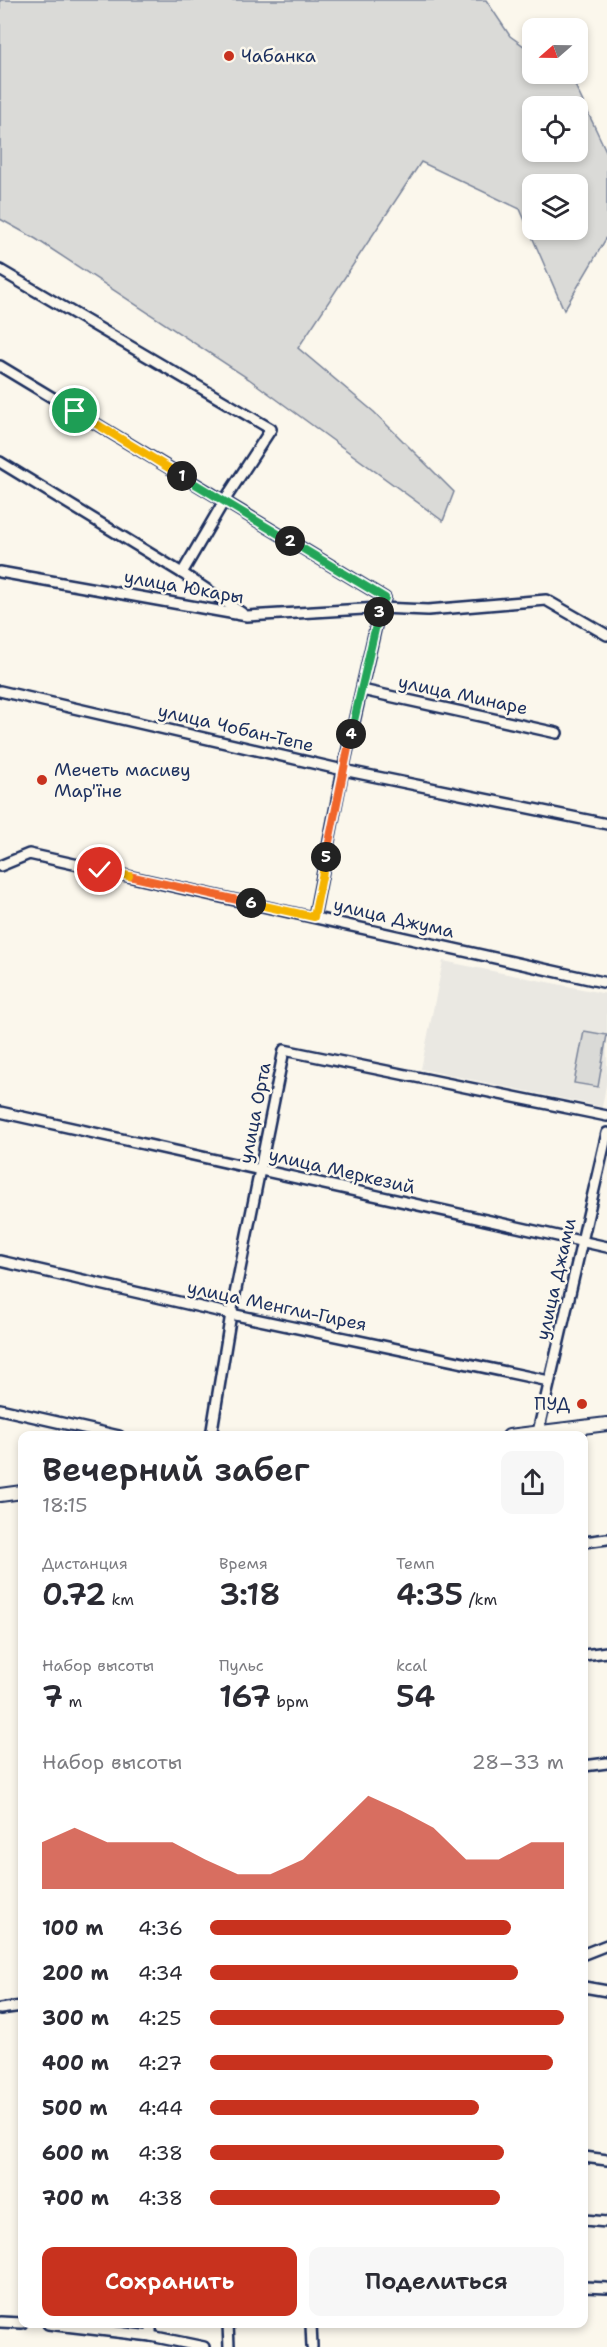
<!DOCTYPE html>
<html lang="ru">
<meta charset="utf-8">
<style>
body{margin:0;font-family:"Shantell Sans",sans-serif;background:#f7f7f7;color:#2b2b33;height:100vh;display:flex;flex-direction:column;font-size:22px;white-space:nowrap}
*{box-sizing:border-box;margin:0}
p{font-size:20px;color:#7c7c81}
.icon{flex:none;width:33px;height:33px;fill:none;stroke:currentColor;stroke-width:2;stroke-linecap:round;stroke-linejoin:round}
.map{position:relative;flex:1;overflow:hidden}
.panel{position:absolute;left:18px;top:1431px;width:570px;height:897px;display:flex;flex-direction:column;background:#fff;border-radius:12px;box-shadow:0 3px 9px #0003}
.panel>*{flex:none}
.needle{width:39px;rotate:250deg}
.fabs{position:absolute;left:522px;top:18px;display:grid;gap:12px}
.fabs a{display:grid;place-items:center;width:66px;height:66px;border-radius:12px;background:#fff;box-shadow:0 3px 9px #0003;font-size:30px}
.pin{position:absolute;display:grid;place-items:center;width:51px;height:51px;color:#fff;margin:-26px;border:3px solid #fff;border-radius:50%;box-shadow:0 2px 6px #0007}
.km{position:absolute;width:30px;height:30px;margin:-15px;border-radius:50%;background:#222;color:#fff;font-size:16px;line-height:30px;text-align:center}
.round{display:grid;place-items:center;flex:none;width:63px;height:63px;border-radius:12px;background:#f7f7f7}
.overview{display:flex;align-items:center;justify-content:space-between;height:102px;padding:0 24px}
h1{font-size:33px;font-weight:600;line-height:45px}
.figures{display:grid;grid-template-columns:repeat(3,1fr);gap:9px;height:102px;padding:6px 24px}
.figures div{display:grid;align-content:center}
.figures b{font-size:30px;font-weight:600}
.figures small{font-size:16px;font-weight:400}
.figures p{font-size:16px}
.chart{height:168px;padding:12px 24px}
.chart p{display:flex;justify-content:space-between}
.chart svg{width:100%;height:108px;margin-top:6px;fill:#c8321e;opacity:.7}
.button{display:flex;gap:12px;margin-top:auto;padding:12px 24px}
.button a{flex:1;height:69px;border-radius:12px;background:#c8321e;color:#fff;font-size:24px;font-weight:600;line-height:69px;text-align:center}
.button a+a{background:#f7f7f7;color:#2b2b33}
ul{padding:0 24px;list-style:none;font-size:20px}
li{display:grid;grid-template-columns:96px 72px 1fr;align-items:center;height:45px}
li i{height:15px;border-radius:8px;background:#c8321e}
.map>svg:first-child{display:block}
.built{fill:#eae8e2}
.green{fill:#dadad7;stroke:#7a849a;stroke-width:1.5;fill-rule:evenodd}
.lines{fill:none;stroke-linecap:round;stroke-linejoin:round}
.minor-casing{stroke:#1b2f5e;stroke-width:14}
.major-casing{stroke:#1b2f5e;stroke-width:16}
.minor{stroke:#fbf7ec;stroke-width:9}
.major{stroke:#fbf7ec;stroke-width:12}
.split-1-casing{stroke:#fff;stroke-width:12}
.split-2-casing{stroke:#fff;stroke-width:12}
.split-3-casing{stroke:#fff;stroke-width:12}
.split-4-casing{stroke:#fff;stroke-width:12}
.split-5-casing{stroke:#fff;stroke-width:12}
.split-6-casing{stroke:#fff;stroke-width:12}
.split-7-casing{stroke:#fff;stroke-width:12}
.split-8-casing{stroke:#fff;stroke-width:12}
.split-1{stroke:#f5b400;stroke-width:8}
.split-2{stroke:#22a559;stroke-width:8}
.split-3{stroke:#22a559;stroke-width:8}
.split-4{stroke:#22a559;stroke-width:8}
.split-5{stroke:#f0652b;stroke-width:8}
.split-6{stroke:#f5b400;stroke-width:8}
.split-7{stroke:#f0652b;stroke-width:8}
.split-8{stroke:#f5b400;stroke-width:8}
.poi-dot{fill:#c8321e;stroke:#fbf7ec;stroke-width:2}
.labels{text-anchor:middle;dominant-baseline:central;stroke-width:5;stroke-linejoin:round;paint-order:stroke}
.poi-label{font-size:18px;fill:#1b2f5e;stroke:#fbf7ec;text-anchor:start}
.street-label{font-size:18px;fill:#1b2f5e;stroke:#fbf7ec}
</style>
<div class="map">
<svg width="607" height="2347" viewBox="0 0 607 2347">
<rect width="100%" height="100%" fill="#fbf7ec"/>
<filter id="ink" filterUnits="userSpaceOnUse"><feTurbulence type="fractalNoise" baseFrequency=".0167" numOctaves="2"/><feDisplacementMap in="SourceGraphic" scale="12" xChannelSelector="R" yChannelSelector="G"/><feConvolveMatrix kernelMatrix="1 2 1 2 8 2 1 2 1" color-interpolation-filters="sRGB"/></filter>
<g filter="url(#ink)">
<!-- built -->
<polygon class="built" points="443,961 607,994 607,1080 602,1107 421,1069"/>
<!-- green -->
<g class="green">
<path d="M0,0H486L510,36L532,52V74H562L573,81L607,153V237L564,310L520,209L421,162L298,348L374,412L454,492L443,521L249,379L36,239L0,219ZM578,106V152H532V106ZM532,184H578V230H532Z"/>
<polygon points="584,1031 607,1035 598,1087 574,1083"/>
</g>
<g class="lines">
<!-- minor casing -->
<g class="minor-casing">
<g id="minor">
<polyline points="0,270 271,429 224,501 182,573"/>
<polyline points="0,366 385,598 380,608 343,770 314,917"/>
<polyline points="0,462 182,573 242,613"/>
<polyline points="0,572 247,616 380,608 428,610 546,600 607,635"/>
<polyline points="362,690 557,733"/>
<polyline points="0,691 343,770 607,824"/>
<polyline points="0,866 29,854 607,983"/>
<polyline points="0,1112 607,1247"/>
<polyline points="0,1261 231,1314 549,1381"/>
<polyline points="0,1409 119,1436"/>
<polyline points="538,1432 607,1133"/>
<polyline points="211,1436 231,1314 284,1050 607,1116"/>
<polyline points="584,1542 607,1539"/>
<polyline points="584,1655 607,1652"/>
<polyline points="584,1766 607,1763"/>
<polyline points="584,1954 607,1945"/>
<polyline points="584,1987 607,1991"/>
<polyline points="0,2009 22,2006"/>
<polyline points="584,2157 607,2160"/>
<polyline points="584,2220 607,2222"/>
<polyline points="584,2287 607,2288"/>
<polyline points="0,2322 22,2323"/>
<polyline points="48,2324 151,2336 204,2347"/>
<polyline points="151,2324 151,2336"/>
<polyline points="228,2324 229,2347"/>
<polyline points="311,2324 312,2347"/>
</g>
</g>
<!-- major casing -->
<g class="major-casing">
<g id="major">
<polyline points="509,1436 607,1424"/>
<polyline points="0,1495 22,1492"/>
</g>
</g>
<!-- minor -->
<use href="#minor" class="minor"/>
<!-- major -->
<use href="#major" class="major"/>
</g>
</g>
<g class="lines" filter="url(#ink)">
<!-- split-1 casing -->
<g class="split-1-casing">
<polyline id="split-1" points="75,411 182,476"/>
</g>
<!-- split-2 casing -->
<g class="split-2-casing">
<polyline id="split-2" points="182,476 290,541"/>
</g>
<!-- split-3 casing -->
<g class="split-3-casing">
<polyline id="split-3" points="290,541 385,598 379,612"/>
</g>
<!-- split-4 casing -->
<g class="split-4-casing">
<polyline id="split-4" points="351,734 379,612"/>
</g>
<!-- split-5 casing -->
<g class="split-5-casing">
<polyline id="split-5" points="326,857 351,734"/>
</g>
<!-- split-6 casing -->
<g class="split-6-casing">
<polyline id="split-6" points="251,903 314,917 326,857"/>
</g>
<!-- split-7 casing -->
<g class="split-7-casing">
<polyline id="split-7" points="129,876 251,903"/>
</g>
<!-- split-8 casing -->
<g class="split-8-casing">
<polyline id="split-8" points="100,870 129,876"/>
</g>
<!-- split-1 -->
<use href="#split-1" class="split-1"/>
<!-- split-2 -->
<use href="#split-2" class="split-2"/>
<!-- split-3 -->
<use href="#split-3" class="split-3"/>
<!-- split-4 -->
<use href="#split-4" class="split-4"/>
<!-- split-5 -->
<use href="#split-5" class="split-5"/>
<!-- split-6 -->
<use href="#split-6" class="split-6"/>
<!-- split-7 -->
<use href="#split-7" class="split-7"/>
<!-- split-8 -->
<use href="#split-8" class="split-8"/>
</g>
<!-- markers -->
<g class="poi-dot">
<circle cx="229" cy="56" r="6"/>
<circle cx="42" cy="780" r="6"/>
<circle cx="582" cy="1404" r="6"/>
</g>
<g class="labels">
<!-- poi labels -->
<g class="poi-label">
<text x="241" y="56">Чабанка</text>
<text x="54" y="770">Мечеть масиву<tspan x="54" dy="21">Мар'їне</tspan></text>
<text x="570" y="1404" text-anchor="end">ПУД</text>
</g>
<!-- street labels -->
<g class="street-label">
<text transform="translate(184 587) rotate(10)">улица Юкары</text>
<text transform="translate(463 695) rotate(12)">улица Минаре</text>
<text transform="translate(236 728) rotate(13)">улица Чобан-Тепе</text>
<text transform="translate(394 918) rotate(13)">улица Джума</text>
<text transform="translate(255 1113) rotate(-79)">улица Орта</text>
<text transform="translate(342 1171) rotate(13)">улица Меркезий</text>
<text transform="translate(556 1279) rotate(-77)">улица Джами</text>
<text transform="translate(277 1306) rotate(12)">улица Менгли-Гирея</text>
</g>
</g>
</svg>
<div class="fabs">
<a><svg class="needle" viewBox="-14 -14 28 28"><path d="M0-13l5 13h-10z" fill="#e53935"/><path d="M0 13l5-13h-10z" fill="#7c7c81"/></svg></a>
<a><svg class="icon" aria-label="locate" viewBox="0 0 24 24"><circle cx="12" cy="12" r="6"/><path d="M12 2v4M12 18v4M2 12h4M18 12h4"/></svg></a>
<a><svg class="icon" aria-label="layers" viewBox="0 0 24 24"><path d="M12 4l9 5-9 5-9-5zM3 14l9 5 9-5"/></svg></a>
</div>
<div class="pin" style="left:75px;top:411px;background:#1e9e55"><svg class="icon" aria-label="arrive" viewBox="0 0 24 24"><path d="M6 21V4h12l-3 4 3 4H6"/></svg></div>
<div class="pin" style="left:100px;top:870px;background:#d93025"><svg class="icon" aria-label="check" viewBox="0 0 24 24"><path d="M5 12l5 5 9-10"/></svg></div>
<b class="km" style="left:182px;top:476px">1</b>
<b class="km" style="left:290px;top:541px">2</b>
<b class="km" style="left:379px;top:612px">3</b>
<b class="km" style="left:351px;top:734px">4</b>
<b class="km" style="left:326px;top:857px">5</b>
<b class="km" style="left:251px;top:903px">6</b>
<section class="panel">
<div class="overview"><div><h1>Вечерний забег</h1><p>18:15</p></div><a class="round"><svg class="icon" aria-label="share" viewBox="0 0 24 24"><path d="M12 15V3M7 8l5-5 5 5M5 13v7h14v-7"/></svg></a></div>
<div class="figures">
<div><p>Дистанция</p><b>0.72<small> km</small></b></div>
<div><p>Время</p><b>3:18</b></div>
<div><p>Темп</p><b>4:35<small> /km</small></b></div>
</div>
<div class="figures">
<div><p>Набор высоты</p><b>7<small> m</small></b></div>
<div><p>Пульс</p><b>167<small> bpm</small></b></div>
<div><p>kcal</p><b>54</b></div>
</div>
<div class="chart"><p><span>Набор высоты</span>28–33 m</p>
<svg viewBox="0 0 160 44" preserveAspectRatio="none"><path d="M0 44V25L10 19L20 25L30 25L40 25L50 32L60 38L70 38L80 32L90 19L100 6L110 12L120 19L130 32L140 32L150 25L160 25V44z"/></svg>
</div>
<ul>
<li><b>100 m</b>4:36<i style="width:85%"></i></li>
<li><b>200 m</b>4:34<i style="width:87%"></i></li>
<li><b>300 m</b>4:25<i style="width:100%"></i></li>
<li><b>400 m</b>4:27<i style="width:97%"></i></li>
<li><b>500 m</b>4:44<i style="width:76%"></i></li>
<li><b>600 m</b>4:38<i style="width:83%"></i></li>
<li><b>700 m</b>4:38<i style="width:82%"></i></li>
</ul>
<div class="button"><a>Сохранить</a><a>Поделиться</a></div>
</section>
</div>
